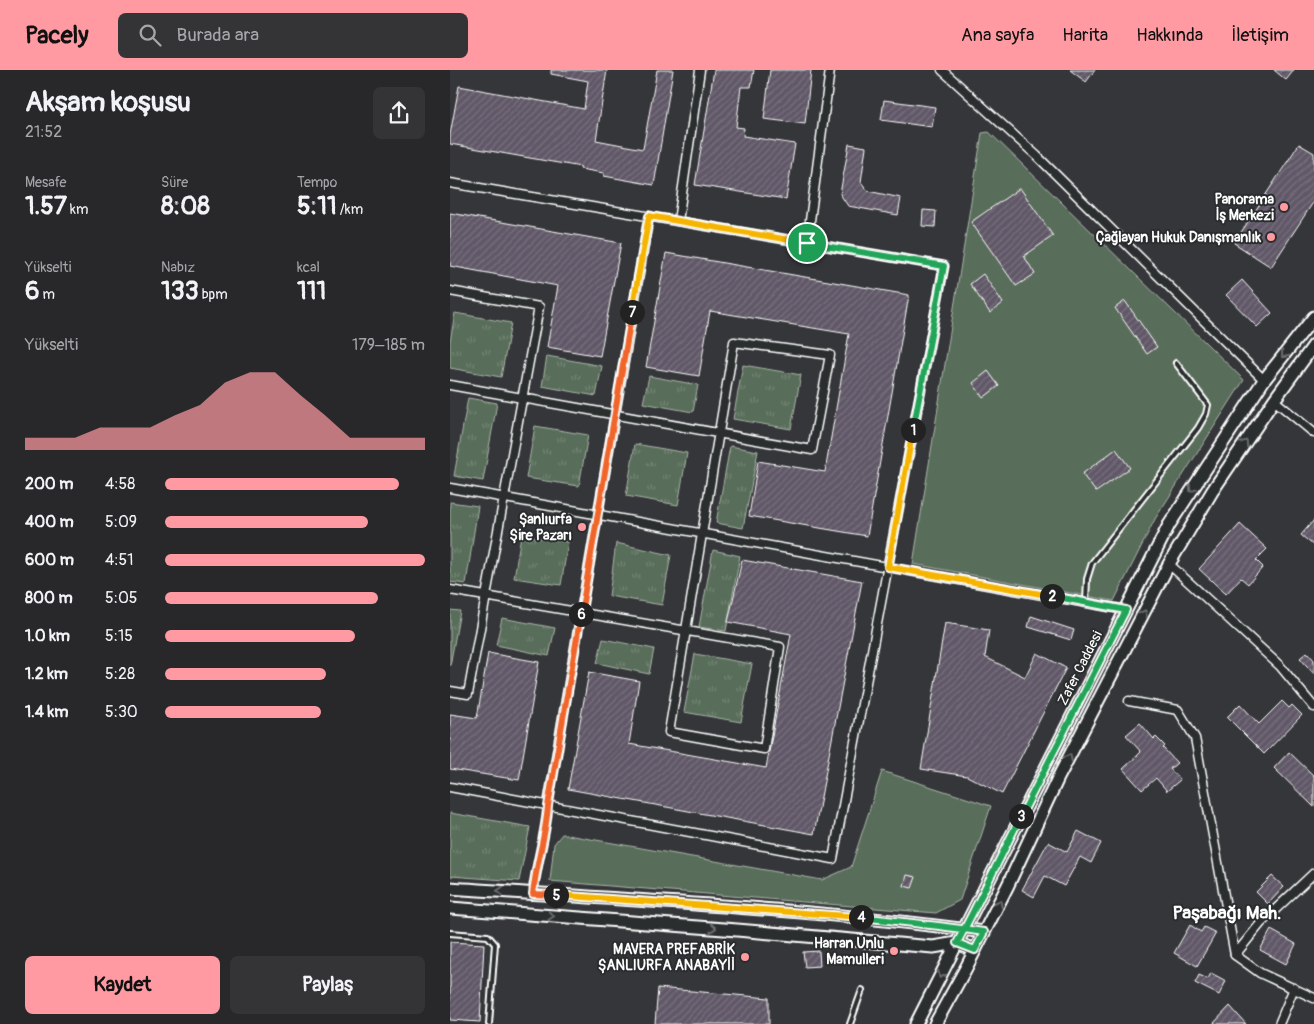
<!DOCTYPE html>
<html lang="tr">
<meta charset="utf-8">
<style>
body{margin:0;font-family:Pangolin,sans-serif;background:#343437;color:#f1f3f6;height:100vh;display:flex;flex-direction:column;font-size:19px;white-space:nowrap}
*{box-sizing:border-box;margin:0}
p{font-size:16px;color:#a5a6a9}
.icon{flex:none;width:28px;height:28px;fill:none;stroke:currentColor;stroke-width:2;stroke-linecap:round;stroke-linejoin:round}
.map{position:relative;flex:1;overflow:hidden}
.details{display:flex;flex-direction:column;background:#28282b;width:450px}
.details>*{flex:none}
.pin{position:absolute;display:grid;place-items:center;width:42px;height:42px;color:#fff;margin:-21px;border:2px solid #fff;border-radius:50%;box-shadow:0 1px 5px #0007}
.km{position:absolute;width:25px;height:25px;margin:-12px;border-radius:50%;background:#222;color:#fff;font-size:14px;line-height:25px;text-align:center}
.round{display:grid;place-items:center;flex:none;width:52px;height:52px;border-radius:8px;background:#343437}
.summary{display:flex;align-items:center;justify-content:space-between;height:85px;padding:0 25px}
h1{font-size:28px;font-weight:700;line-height:38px}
.figures{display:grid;grid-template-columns:repeat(3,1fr);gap:8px;height:85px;padding:5px 25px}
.figures div{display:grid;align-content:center}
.figures b{font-size:25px;font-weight:700}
.figures small{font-size:14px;font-weight:400}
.figures p{font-size:14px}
.chart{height:140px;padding:10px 25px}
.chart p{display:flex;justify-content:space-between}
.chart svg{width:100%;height:90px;margin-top:5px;fill:#ff9aa2;opacity:.7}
.primary-button{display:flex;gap:10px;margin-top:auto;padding:10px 25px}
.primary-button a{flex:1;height:58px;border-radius:8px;background:#ff9aa2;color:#111;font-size:20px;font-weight:700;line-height:58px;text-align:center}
.primary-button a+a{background:#343437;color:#f1f3f6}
ul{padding:0 25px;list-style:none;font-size:16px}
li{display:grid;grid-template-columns:80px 60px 1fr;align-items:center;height:38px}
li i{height:12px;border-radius:6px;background:#ff9aa2}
header{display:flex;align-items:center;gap:30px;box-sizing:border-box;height:70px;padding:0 25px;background:#ff9aa2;color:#111}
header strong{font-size:24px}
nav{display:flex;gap:28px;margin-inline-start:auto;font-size:18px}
.search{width:350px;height:45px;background:#343437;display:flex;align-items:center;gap:12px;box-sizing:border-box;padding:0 18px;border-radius:8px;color:#a5a6a9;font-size:19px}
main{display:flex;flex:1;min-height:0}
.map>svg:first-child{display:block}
.grass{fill:url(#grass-tufts);stroke:#acb6ac}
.park{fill:#596e5a;stroke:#acb6ac}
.building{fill:url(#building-hatch);stroke:#fff}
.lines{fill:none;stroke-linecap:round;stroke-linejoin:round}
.service-casing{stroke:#fff;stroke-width:8}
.minor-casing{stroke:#fff;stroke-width:11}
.secondary-casing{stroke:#fff;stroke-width:15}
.service{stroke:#2a2d2e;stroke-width:4}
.minor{stroke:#2a2d2e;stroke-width:8}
.secondary{stroke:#2a2d2e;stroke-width:11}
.oneway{stroke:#6a6c6d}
.split-1-casing{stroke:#fff;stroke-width:10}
.split-2-casing{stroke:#fff;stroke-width:10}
.split-3-casing{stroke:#fff;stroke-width:10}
.split-4-casing{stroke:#fff;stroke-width:10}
.split-5-casing{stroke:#fff;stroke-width:10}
.split-6-casing{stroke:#fff;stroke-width:10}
.split-7-casing{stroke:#fff;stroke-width:10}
.split-8-casing{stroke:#fff;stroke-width:10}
.split-1{stroke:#22a559;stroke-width:6}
.split-2{stroke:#f5b400;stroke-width:6}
.split-3{stroke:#22a559;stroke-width:6}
.split-4{stroke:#22a559;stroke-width:6}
.split-5{stroke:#f5b400;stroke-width:6}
.split-6{stroke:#f0652b;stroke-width:6}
.split-7{stroke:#f0652b;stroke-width:6}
.split-8{stroke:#f5b400;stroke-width:6}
.poi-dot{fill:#ff9aa2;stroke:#2a2d2e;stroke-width:2}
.labels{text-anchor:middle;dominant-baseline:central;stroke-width:4;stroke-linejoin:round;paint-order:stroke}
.poi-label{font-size:14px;font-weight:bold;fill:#fff;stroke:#2a2d2e;text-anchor:end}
.street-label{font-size:14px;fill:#fff;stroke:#2a2d2e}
.district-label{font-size:19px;font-weight:bold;fill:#fff;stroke:#2a2d2e}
</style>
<header>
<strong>Pacely</strong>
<div class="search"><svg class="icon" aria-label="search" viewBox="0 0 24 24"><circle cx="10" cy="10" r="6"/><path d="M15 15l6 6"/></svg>Burada ara</div>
<nav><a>Ana sayfa</a><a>Harita</a><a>Hakkında</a><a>İletişim</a></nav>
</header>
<main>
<section class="details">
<div class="summary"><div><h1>Akşam koşusu</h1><p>21:52</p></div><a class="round"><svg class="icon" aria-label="share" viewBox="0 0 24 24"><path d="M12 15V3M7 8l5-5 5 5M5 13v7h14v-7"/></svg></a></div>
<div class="figures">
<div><p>Mesafe</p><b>1.57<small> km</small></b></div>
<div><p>Süre</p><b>8:08</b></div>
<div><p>Tempo</p><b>5:11<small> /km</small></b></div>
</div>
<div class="figures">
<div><p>Yükselti</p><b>6<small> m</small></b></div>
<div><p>Nabız</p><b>133<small> bpm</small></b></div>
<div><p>kcal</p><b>111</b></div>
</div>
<div class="chart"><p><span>Yükselti</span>179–185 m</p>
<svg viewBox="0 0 160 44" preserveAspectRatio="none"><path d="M0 44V38L10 38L20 38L30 33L40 33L50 33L60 27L70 22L80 11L90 6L100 6L110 17L120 27L130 38L140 38L150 38L160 38V44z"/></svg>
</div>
<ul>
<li><b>200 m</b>4:58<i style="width:90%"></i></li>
<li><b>400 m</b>5:09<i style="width:78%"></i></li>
<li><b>600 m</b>4:51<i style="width:100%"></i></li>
<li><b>800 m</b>5:05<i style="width:82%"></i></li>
<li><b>1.0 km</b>5:15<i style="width:73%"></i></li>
<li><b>1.2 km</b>5:28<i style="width:62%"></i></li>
<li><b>1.4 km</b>5:30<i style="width:60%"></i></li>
</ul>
<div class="primary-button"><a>Kaydet</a><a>Paylaş</a></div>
</section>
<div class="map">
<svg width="864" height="954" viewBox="0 0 864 954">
<defs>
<pattern id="grass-tufts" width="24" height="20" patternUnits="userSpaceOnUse" patternTransform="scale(1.25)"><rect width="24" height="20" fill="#596e5a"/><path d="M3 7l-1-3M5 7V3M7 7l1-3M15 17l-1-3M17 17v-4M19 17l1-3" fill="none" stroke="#728473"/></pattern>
<pattern id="building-hatch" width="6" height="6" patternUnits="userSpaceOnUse" patternTransform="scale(1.25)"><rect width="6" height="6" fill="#615867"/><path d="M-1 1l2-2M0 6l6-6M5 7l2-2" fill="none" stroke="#79717e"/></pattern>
</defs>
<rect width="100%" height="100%" fill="#353639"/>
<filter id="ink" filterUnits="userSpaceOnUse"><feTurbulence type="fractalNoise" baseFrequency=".02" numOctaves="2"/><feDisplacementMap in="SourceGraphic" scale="10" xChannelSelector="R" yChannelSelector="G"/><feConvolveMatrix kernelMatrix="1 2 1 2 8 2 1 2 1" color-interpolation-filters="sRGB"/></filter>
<g filter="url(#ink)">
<!-- grass -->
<g class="grass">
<polygon points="5,243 61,253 51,307 0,298 0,272"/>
<polygon points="97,286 152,296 146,326 92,316"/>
<polygon points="293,295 351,305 341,359 283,349"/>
<polygon points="199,306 248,315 243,342 193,333"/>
<polygon points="18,328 47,333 33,411 4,406"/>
<polygon points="85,356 138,365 129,416 76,408"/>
<polygon points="185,374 237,383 228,435 176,426"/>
<polygon points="280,376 308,381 293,458 266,453"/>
<polygon points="0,432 28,436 16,514 0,512"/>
<polygon points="71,465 118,472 111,515 64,508"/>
<polygon points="166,473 221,485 212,535 159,526"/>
<polygon points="263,480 290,486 276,561 249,557"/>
<polygon points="0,540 10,541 0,596"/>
<polygon points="52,548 105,558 99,586 46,575"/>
<polygon points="153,569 204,579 199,604 147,593"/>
<polygon points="245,584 302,594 291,652 234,642"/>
<polygon points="0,743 80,757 69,811 0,806"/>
</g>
<!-- park -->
<g class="park">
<polygon points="539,62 794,310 705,449 664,531 463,494 532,63"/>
<polygon points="432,701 541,736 510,830 486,843 100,811 104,774 112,764 372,810 401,797"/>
</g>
<!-- building -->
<g class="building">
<polygon points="101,0 157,0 146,70 193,79 207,0 223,0 204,115 154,106 154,103 130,99 131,97 0,74 0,65 9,16 134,39 138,11 101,4"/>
<polygon points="264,0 304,0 301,17 291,17 286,57 294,58 293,66 345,74 336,129 245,115"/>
<polygon points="320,0 361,0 355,54 314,49"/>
<polygon points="620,0 645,0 636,12"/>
<polygon points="824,0 844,0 836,10"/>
<polygon points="434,30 485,37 482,57 431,50"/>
<polygon points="399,74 416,77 411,112 418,121 451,128 448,145 398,136 390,124"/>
<polygon points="849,74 864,83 864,131 821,197 784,173"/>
<polygon points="570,118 603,166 574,186 585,204 566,216 521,152"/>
<polygon points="473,140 486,141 485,157 472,156"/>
<polygon points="0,143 171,173 150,286 97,277 108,216 0,196"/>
<polygon points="216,183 459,225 417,466 299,446 308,391 375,402 399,264 260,241 249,306 196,297"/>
<polygon points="533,204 553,233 540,243 520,214"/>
<polygon points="792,210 822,243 807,257 776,225"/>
<polygon points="675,231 707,277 697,284 665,238"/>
<polygon points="538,301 549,316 533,328 523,313"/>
<polygon points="666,379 680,398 646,422 632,404"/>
<polygon points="864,450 864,476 851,465"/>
<polygon points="790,454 817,479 806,490 813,497 798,514 791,508 776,524 749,499"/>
<polygon points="292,490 412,511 364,764 118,719 139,602 189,611 179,674 316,698 341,564 278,552"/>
<polygon points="581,546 624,560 621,570 578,557"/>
<polygon points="495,553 539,560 535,587 575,607 587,583 616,598 552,724 517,706 471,699"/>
<polygon points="857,582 864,590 864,604 850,588"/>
<polygon points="38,583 89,592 69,710 0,699 0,644 27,648"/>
<polygon points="832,631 839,638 842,635 852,645 814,684 777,647 790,634 809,654"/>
<polygon points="690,653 704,669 706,667 715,676 713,678 727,693 720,699 730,710 717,721 706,708 692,720 673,699 691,682 676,665"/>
<polygon points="839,682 864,706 864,737 824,698"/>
<polygon points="628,761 651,773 641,793 630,787 614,816 595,806 584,827 572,820 598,772 617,782"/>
<polygon points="457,805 466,807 462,818 454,816"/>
<polygon points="822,806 834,817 818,834 806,822"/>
<polygon points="740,855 751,862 754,857 766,863 747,896 724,883"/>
<polygon points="821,860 846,874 836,894 810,880"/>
<polygon points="0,872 34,874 30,952 0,950"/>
<polygon points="369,881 370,896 355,897 353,882"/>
<polygon points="761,903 776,911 769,925 745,913 749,905 758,909"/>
<polygon points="208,918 319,928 319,954 205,954"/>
<polygon points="780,936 796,954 763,954"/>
</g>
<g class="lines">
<!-- service casing -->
<g class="service-casing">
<g id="service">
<polyline points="636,532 637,509 642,493 748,358 756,344 758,335 726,293"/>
<polyline points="0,863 38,866 45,874 39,954"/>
<polyline points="400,954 412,920"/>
</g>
</g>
<!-- minor casing -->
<g class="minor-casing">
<g id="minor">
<polyline points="492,0 587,86 814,310"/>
<polyline points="0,113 494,196 383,789 0,717"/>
<polyline points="228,151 250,0"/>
<polyline points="357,173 380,0"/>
<polyline points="0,221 89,237 18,624 0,621"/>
<path d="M0,315C121,337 242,358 362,380L380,285L284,272C262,402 241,532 219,662L314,679L330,577L0,520"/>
<polyline points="824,330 864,363"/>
<polyline points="0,418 676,540"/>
<polyline points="719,494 830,596 864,637"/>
<polyline points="679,631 728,640 745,668 785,885 810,903 864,928"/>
<path d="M83,824C86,794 96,765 98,735L199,146"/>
<polyline points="785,885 811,853 864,803"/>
<polyline points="829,954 844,918"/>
</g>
</g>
<!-- secondary casing -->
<g class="secondary-casing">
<g id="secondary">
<path d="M0,818C178,830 357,838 534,862"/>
<polyline points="0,838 287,860 483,877 507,873 525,880"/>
<polyline points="466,954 719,455 814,310 864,247"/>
<polyline points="485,954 516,898 558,815 608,708 719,494 763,420 824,330 864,275"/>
</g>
</g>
<!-- service -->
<use href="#service" class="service"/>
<!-- minor -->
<use href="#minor" class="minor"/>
<!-- secondary -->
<use href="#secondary" class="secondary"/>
</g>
<!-- one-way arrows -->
<defs><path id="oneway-chevron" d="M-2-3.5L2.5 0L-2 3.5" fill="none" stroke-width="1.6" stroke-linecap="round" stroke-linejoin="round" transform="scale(1.25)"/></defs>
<g class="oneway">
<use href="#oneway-chevron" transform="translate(834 285) rotate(129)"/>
<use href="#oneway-chevron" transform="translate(795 373) rotate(-56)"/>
<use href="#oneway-chevron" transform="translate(742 419) rotate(123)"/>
<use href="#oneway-chevron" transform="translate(694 543) rotate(-63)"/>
<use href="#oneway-chevron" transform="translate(619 687) rotate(-63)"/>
<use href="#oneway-chevron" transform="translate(50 821) rotate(-176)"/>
<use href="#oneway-chevron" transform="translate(549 833) rotate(-63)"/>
<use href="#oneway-chevron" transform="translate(101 846) rotate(4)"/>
<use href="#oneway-chevron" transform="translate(263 858) rotate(4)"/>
<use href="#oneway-chevron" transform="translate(491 905) rotate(117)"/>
</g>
</g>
<g class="lines" filter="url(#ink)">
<!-- split-1 casing -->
<g class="split-1-casing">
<polyline id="split-1" points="357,173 494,196 463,360"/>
</g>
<!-- split-2 casing -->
<g class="split-2-casing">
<polyline id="split-2" points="463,360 438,497 602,526"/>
</g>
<!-- split-3 casing -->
<g class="split-3-casing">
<polyline id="split-3" points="571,746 676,540 602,526"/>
</g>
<!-- split-4 casing -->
<g class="split-4-casing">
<path id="split-4" d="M411,847C452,852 493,856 534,862L525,880L507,873C529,831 550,788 571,746"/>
</g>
<!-- split-5 casing -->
<g class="split-5-casing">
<polyline id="split-5" points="106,825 411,847"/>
</g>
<!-- split-6 casing -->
<g class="split-6-casing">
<path id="split-6" d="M106,825L83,824C86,794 96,765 98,736L131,544"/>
</g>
<!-- split-7 casing -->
<g class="split-7-casing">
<polyline id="split-7" points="131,544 182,242"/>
</g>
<!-- split-8 casing -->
<g class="split-8-casing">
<polyline id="split-8" points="182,242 199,146 357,173"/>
</g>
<!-- split-1 -->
<use href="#split-1" class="split-1"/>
<!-- split-2 -->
<use href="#split-2" class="split-2"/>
<!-- split-3 -->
<use href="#split-3" class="split-3"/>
<!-- split-4 -->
<use href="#split-4" class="split-4"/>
<!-- split-5 -->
<use href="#split-5" class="split-5"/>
<!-- split-6 -->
<use href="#split-6" class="split-6"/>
<!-- split-7 -->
<use href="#split-7" class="split-7"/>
<!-- split-8 -->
<use href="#split-8" class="split-8"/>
</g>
<!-- markers -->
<g class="poi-dot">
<circle cx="834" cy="137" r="5"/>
<circle cx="821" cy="167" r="5"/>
<circle cx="132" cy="457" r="5"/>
<circle cx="444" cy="881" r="5"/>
<circle cx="295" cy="887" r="5"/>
</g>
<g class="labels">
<!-- poi labels -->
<g class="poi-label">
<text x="824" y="129">Panorama<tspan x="824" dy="16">İş Merkezi</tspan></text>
<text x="811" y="167">Çağlayan Hukuk Danışmanlık</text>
<text x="122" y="449">Şanlıurfa<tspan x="122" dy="16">Şire Pazarı</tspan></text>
<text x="434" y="873">Harran Unlu<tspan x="434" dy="16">Mamulleri</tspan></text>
<text x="285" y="879">MAVERA PREFABRİK<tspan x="285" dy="16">ŞANLIURFA ANABAYİİ</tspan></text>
</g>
<!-- street labels -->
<g class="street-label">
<text transform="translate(630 598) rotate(-63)">Zafer Caddesi</text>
</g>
<!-- district labels -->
<g class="district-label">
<text x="777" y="843">Paşabağı Mah.</text>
</g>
</g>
</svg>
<div class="pin" style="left:357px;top:173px;background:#1e9e55"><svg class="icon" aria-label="arrive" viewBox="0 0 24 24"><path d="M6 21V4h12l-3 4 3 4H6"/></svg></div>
<b class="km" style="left:463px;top:360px">1</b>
<b class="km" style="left:602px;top:526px">2</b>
<b class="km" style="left:571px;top:746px">3</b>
<b class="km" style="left:411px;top:847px">4</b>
<b class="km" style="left:106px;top:825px">5</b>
<b class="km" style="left:131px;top:544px">6</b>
<b class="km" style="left:182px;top:242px">7</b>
</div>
</main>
